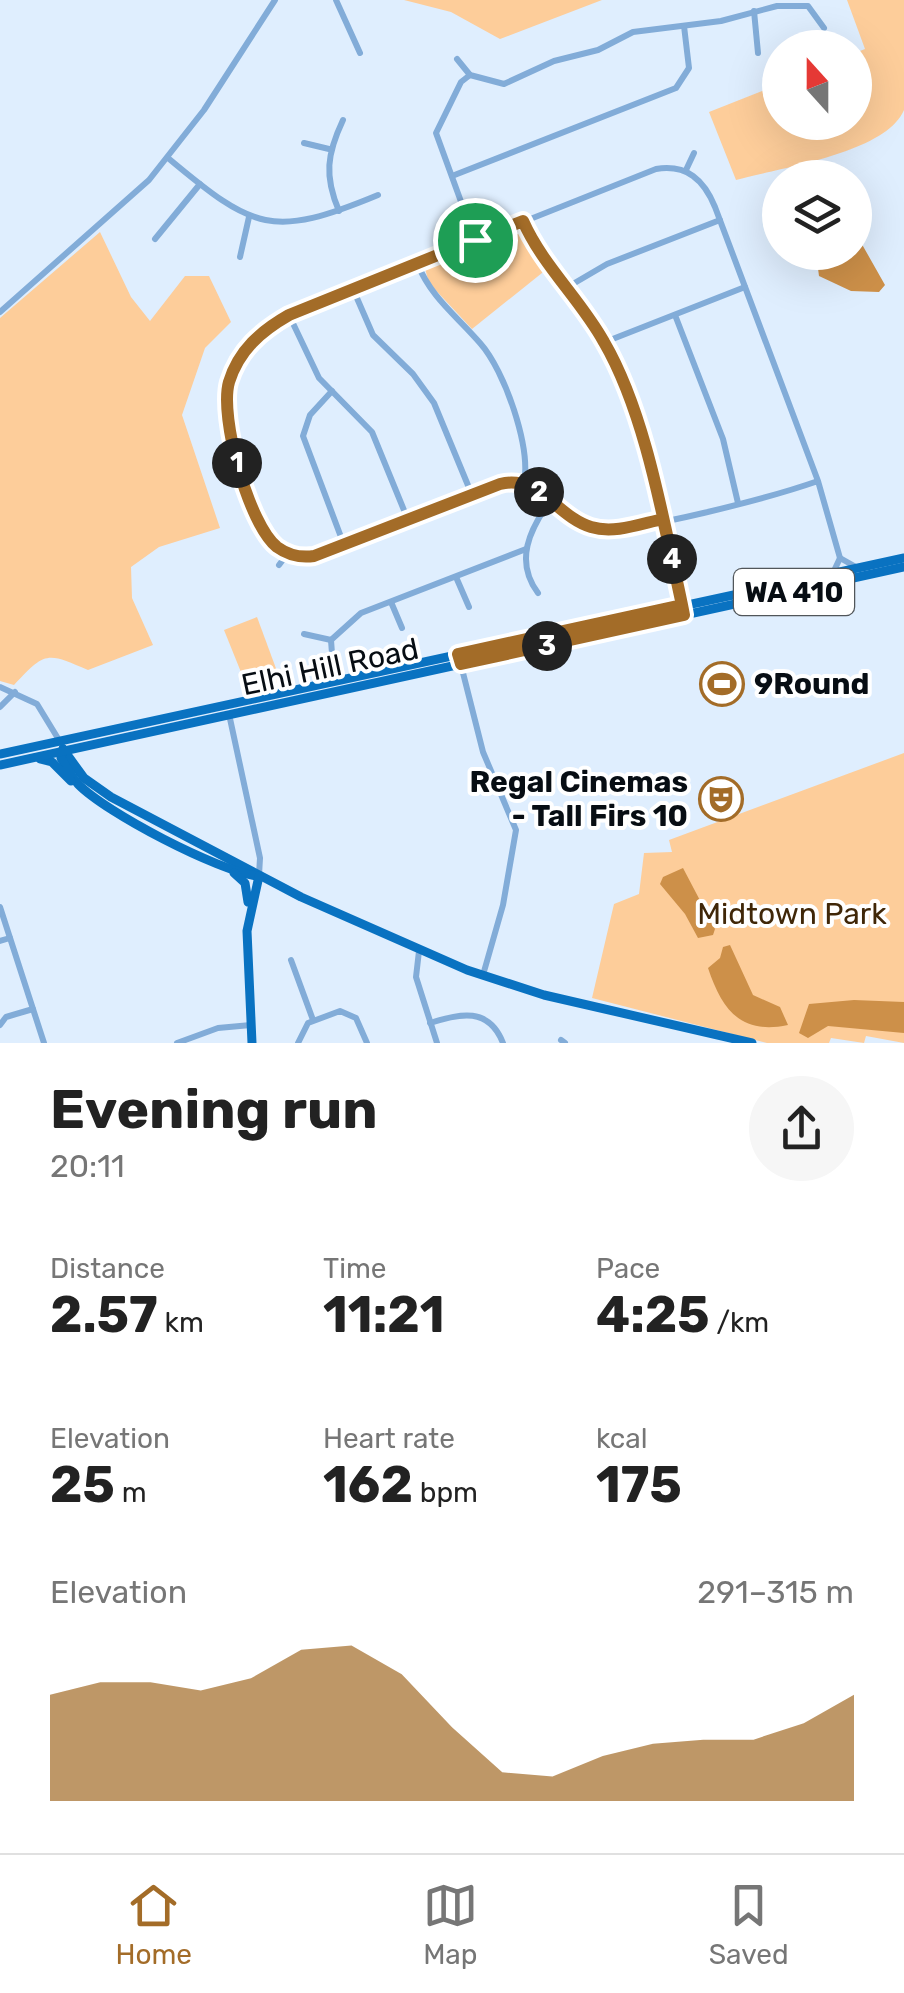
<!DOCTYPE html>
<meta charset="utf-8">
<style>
body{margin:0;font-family:Rubik,sans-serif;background:#f6f6f6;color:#222;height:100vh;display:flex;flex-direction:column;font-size:38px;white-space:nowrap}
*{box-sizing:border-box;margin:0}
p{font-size:32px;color:#767676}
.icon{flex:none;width:55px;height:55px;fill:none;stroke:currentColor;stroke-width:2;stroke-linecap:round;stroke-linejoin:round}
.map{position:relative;height:1043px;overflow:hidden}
.side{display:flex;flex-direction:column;background:#fff;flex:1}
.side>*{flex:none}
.needle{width:65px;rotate:339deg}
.fabs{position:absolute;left:762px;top:30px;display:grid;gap:20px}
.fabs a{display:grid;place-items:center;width:110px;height:110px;border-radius:50%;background:#fff;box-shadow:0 10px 40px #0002;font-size:50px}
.pin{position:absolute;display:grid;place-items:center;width:85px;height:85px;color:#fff;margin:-42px;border:5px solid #fff;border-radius:50%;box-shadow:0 2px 10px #0007}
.km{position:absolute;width:50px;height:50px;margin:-25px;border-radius:50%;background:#222;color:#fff;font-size:28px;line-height:50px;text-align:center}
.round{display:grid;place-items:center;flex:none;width:105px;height:105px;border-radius:52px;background:#f6f6f6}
.summary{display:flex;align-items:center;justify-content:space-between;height:170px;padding:0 50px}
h1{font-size:55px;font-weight:700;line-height:75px}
.stats{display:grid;grid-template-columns:repeat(3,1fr);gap:15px;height:170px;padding:10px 50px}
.stats div{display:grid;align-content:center}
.stats b{font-size:50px;font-weight:700}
.stats small{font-size:28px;font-weight:400}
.stats p{font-size:28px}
.chart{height:280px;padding:20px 50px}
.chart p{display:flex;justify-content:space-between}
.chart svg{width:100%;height:180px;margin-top:10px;fill:#a36c28;opacity:.7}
.tabs{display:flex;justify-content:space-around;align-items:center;height:140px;border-top:2px solid #e0e0e0;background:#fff;font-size:28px;color:#767676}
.tabs a{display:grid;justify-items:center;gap:5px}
.tabs .on{color:#a36c28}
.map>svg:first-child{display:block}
.green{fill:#fdcd9a}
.water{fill:#cd9049}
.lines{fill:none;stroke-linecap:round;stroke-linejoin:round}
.minor{stroke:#82acd8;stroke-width:6}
.major{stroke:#0972c1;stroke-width:9}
.route-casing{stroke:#fff;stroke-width:20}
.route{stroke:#a36c28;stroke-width:12}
.labels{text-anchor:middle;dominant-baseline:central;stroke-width:8;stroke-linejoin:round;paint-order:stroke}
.shield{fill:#fff;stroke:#51565a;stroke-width:2.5}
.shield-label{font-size:28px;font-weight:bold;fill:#070d13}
.street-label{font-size:30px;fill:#070d13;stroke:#fff}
.poi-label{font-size:30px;font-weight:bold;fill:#070d13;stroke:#fff;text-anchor:start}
.park-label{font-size:30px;fill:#402708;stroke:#fff}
</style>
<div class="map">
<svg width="904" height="1043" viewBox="0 0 904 1043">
<rect width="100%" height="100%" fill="#dfeefe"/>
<!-- green -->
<g class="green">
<polygon points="404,0 602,0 500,39 451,12"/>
<path d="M847,0H904V110C886,153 779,168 736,180L709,112L780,84V122H855V53L865,49Z"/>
<polygon points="515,228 547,269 472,329 429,283 424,265"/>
<path d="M100,232L131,297L150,321L185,276H209L231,322L205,348L182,415L220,528L159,547L131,567L132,598L153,645L88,670C47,652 45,651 14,685L0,681V318Z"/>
<polygon points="257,617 281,682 247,687 224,630"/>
<polygon points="904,753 904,1043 866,1036 864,1043 831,1038 829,1043 767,1043 592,998 614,904 639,894 644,853 672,852 669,840"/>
</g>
<!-- water -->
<g class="water">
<polygon points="855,232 885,285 879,292 851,291 819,276 816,253 855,252"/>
<polygon points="683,868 715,929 713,935 698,938 685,914 660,884 663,877"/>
<path d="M730,945L753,995L780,1007L788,1025C741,1035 722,1010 708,968L720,958L723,947Z"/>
<polygon points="854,1000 904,1002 904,1033 828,1026 808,1038 799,1033 809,1004"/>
</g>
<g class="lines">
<!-- minor -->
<g class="minor">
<polyline points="336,0 360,53"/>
<polyline points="754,11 758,53"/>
<polyline points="457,59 470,75 504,84 554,61 598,50 633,32 721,21 777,6 808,6 824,28"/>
<polyline points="470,75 461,82 436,133 475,240"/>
<polyline points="304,143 329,149"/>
<path d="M168,158C254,230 272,239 378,195"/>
<polyline points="686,170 694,153"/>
<polyline points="452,176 676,88 689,68 684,26"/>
<path d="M339,211C324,176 327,154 343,120"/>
<polyline points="523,221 609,351 650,461 683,608"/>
<polyline points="155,239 200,184"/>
<polyline points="240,257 249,217"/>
<path d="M417,263C432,299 456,315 480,343C505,371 531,447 524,483"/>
<polyline points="566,288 607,264 720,220"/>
<polyline points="353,289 373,335 413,374 434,403 472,495"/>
<polyline points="0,312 149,180 204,110 275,0"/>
<polyline points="289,315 319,378 372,432 408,520"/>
<polyline points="675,315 723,439 738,503"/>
<polyline points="605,342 745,287"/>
<polyline points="332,391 310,415 303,436 344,545"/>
<path d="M818,481C778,495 630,536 594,528C561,520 543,480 508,481L321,554C305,558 290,557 277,547C249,525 219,417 229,382C239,350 261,331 289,315L656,169C687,164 704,180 715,207L818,481L840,558"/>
<polyline points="279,565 288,553"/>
<polyline points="833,573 840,558 856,567"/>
<polyline points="456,577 469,607"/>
<path d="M538,593C514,561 530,529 550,501"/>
<polyline points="391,602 402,628"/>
<polyline points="304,634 331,640"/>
<polyline points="331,640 361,613 526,549"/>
<polyline points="331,640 334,681"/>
<polyline points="460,661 483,752 516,830 503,905 483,975"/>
<polyline points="0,687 37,704 62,745"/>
<polyline points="0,707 15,692"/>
<polyline points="229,714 260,858 259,875"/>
<polyline points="0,907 44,1043"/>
<polyline points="0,941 10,938"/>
<polyline points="419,951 416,977 437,1043"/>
<polyline points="291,960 313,1020"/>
<path d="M430,1023C460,1013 489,1007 503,1043"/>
<polyline points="0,1025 6,1017 33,1009"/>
<polyline points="561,1040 565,1043"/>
<polyline points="177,1043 218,1028 251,1025"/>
<polyline points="298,1043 308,1023 340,1011 356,1018 367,1043"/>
</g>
<!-- major -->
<g class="major">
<polyline points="63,749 84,778 111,797 301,897 467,970 544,995 752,1043"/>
<path d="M63,749L61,758C66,766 71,776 78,784C106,813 218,871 257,876"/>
<polyline points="0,754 904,558"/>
<polyline points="40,759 52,762 71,781"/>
<polyline points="0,765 904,567"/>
<polyline points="234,873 245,883 248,902"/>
<polyline points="252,1043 247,931 259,876"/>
</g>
</g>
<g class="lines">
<!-- route casing -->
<g class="route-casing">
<path id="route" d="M475,240L289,315C261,331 239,350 229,382C219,417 249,525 277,547C288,555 300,558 314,556L500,484C539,474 557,517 591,527C614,534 640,524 663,519C670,551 678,583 684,615L461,664L458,654L682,605C664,524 646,414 604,342C581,300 543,266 523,221L475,240"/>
</g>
<!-- route -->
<use href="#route" class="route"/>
</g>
<!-- icons -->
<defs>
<g id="stadium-ring" transform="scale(2.25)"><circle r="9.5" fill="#fff" stroke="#a36c28" stroke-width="1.5"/><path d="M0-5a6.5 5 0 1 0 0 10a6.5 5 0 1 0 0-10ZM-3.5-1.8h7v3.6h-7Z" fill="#a36c28"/></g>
<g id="theatre-ring" transform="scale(2.25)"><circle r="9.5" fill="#fff" stroke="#a36c28" stroke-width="1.5"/><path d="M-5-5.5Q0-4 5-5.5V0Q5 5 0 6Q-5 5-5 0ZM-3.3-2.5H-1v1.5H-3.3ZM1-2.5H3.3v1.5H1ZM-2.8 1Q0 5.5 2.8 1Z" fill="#a36c28"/></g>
</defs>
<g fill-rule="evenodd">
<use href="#stadium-ring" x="722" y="684"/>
<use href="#theatre-ring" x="721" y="799"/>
</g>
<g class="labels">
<!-- shield labels -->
<rect class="shield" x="734" y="569" width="120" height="46" rx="8"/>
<g class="shield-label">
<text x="794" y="592">WA 410</text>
</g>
<!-- street labels -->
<g class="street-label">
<text transform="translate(330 667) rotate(-12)">Elhi Hill Road</text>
</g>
<!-- poi labels -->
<g class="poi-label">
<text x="754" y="684">9Round</text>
<text x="688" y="782" text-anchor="end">Regal Cinemas<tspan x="688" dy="34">- Tall Firs 10</tspan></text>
</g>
<!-- park labels -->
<g class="park-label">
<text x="792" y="914">Midtown Park</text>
</g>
</g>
</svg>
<div class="fabs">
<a><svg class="needle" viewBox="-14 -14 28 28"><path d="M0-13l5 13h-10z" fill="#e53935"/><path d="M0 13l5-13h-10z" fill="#767676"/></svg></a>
<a><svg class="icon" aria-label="layers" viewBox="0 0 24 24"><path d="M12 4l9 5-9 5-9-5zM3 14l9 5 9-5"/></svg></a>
</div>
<div class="pin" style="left:475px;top:240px;background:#1e9e55"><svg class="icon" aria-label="arrive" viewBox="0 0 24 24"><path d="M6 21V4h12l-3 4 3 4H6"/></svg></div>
<b class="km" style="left:237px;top:463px">1</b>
<b class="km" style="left:539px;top:492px">2</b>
<b class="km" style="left:547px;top:646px">3</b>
<b class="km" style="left:672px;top:559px">4</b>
</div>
<section class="side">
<div class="summary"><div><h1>Evening run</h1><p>20:11</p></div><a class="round"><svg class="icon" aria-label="share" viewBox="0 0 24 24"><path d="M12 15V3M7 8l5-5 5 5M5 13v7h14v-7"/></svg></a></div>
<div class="stats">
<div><p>Distance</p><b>2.57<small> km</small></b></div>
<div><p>Time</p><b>11:21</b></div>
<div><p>Pace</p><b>4:25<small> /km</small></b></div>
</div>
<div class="stats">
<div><p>Elevation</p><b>25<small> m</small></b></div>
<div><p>Heart rate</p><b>162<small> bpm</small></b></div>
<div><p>kcal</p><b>175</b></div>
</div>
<div class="chart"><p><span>Elevation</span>291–315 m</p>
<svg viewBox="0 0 160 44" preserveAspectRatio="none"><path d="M0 44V18L10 15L20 15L30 17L40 14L50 7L60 6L70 13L80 26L90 37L100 38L110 33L120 30L130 29L140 29L150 25L160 18V44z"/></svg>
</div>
</section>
<nav class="tabs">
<a class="on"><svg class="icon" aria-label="home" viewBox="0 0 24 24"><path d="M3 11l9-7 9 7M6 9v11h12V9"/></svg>Home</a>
<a><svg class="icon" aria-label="map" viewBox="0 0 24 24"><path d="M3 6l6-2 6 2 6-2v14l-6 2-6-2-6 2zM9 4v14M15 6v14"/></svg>Map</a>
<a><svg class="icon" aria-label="saved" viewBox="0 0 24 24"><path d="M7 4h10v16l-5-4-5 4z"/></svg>Saved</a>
</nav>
